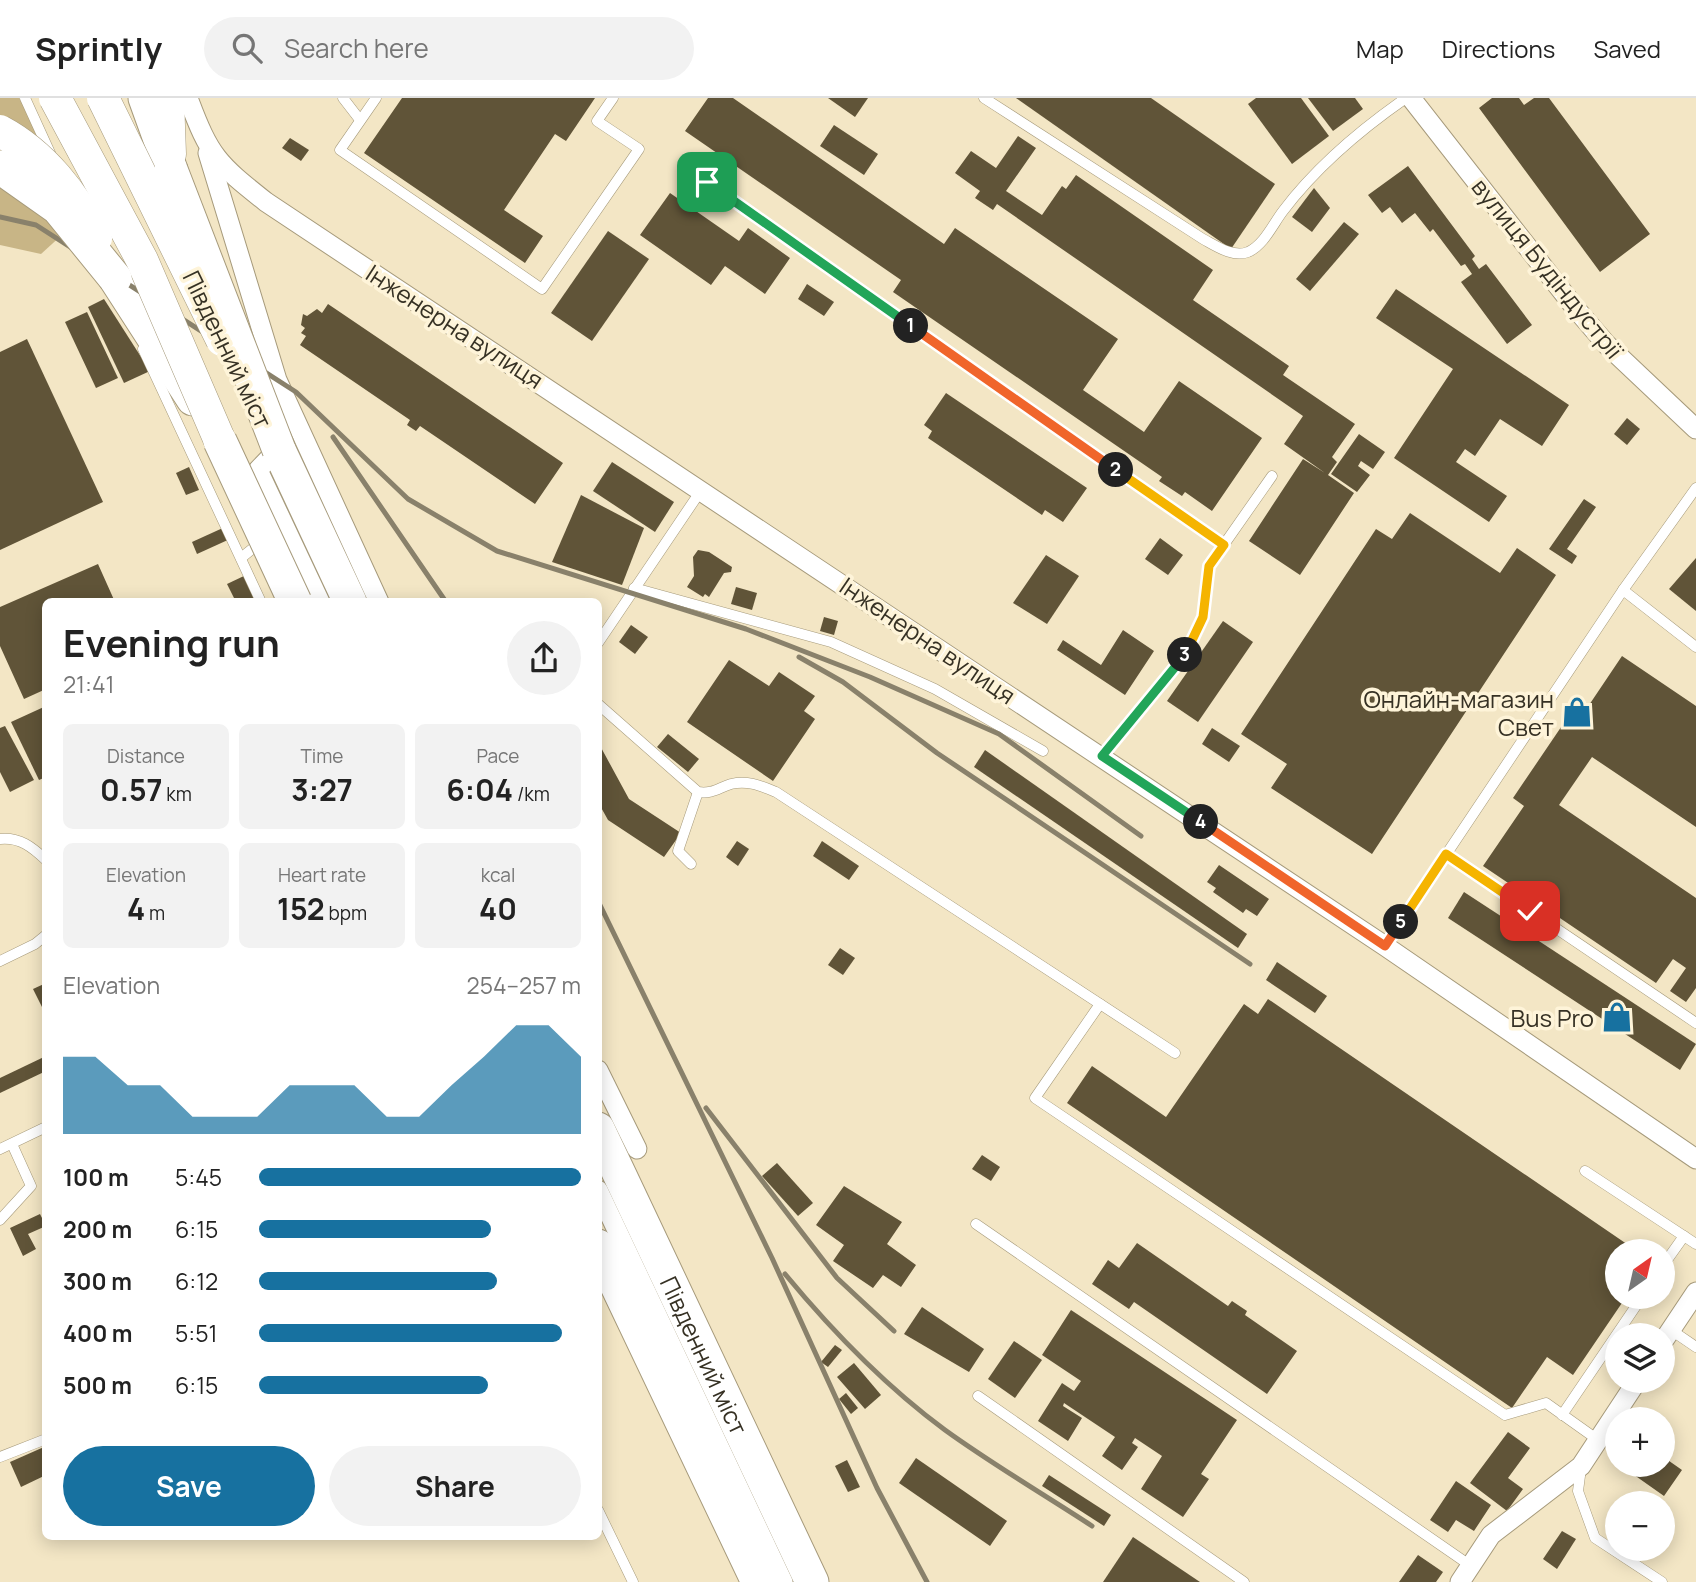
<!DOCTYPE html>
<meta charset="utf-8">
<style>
body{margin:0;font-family:Manrope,sans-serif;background:#f2f2f2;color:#222;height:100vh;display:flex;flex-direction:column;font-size:26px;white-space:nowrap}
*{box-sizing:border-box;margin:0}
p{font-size:23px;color:#767676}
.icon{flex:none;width:38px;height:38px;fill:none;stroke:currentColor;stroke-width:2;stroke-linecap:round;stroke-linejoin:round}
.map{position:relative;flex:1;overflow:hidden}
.drawer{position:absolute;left:42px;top:500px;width:560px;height:942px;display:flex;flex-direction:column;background:#fff;border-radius:10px;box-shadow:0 4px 18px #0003}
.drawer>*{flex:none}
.needle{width:46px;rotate:34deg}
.controls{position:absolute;left:1605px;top:1141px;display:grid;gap:14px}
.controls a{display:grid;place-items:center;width:70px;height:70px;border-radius:50%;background:#fff;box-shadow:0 4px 18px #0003;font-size:35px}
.pin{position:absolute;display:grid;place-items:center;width:60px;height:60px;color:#fff;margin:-30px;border-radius:14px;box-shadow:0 4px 10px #0006}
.km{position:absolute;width:35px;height:35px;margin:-18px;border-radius:50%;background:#222;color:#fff;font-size:19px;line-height:35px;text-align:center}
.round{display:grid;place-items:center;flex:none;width:74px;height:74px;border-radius:37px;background:#f2f2f2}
.summary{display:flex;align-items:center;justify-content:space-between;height:119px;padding:0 21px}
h1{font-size:38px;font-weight:700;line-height:52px}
.stats{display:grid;grid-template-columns:repeat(3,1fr);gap:10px;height:119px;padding:7px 21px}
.stats div{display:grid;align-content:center;border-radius:10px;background:#f2f2f2;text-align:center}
.stats b{font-size:30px;font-weight:700}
.stats small{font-size:19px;font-weight:400}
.stats p{font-size:19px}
.chart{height:196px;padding:14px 21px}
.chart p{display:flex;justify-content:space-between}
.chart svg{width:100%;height:126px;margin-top:7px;fill:#1771a0;opacity:.7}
.cta{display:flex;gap:14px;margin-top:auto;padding:14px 21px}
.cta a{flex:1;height:80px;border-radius:42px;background:#1771a0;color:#fff;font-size:28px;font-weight:700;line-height:80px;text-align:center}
.cta a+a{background:#f2f2f2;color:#222}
ul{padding:0 21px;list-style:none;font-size:23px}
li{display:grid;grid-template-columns:112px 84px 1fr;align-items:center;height:52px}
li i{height:18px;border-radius:9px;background:#1771a0}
header{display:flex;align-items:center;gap:42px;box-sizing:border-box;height:98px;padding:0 35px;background:#fff;border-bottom:2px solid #e0e0e0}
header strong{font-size:33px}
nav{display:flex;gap:38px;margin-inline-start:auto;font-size:24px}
.search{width:490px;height:63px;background:#f2f2f2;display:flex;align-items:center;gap:18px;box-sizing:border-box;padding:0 24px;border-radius:38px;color:#767676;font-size:26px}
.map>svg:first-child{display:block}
.green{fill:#c8b586}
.building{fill:#605438}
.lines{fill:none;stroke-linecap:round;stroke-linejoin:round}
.service-casing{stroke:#a69a7b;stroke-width:11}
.minor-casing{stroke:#a69a7b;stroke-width:21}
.primary-casing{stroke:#a69a7b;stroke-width:33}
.trunk-casing{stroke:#a69a7b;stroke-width:35}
.service{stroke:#fff;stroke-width:10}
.minor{stroke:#fff;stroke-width:19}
.primary{stroke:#fff;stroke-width:32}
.trunk{stroke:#fff;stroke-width:33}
.rail{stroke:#89816b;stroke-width:5}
.primary-bridge-casing{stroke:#a69a7b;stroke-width:33;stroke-linecap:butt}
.trunk-bridge-casing{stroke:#a69a7b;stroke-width:35;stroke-linecap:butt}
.primary-bridge{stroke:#fff;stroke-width:32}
.trunk-bridge{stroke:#fff;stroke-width:33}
.split-1-casing{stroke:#fff;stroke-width:14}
.split-2-casing{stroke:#fff;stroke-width:14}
.split-3-casing{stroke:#fff;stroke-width:14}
.split-4-casing{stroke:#fff;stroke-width:14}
.split-5-casing{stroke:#fff;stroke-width:14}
.split-6-casing{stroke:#fff;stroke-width:14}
.split-1{stroke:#22a559;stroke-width:9}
.split-2{stroke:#f0652b;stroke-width:9}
.split-3{stroke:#f5b400;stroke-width:9}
.split-4{stroke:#22a559;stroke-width:9}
.split-5{stroke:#f0652b;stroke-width:9}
.split-6{stroke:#f5b400;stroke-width:9}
.labels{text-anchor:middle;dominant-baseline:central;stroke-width:7;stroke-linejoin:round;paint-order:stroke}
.street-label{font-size:24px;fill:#363124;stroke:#fef4d9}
.poi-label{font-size:24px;fill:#363124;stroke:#fef4d9;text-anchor:end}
</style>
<header>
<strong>Sprintly</strong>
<div class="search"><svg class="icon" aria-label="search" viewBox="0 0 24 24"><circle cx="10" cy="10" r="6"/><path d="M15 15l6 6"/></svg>Search here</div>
<nav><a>Map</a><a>Directions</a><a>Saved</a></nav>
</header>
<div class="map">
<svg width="1696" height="1484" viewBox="0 0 1696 1484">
<rect width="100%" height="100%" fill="#f3e6c5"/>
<!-- green -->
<polygon class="green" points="0,0 19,0 86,115 41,156 0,147"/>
<!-- building -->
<g class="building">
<polygon points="402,0 595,0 566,43 555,36 504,112 543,138 525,165 364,55"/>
<polygon points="708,0 733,0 944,146 955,130 1118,241 1083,292 1144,334 1179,283 1262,340 1212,413 1185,394 1182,398 1159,383 1162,379 893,194 901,182 685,33"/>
<polygon points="828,0 868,0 855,19"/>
<polygon points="1016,0 1151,0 1275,86 1231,151"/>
<polygon points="1256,0 1301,0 1329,38 1292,66 1248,6"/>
<polygon points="1308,0 1355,0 1363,11 1333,33"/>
<polygon points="1492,0 1519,0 1524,7 1534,0 1549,0 1650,136 1600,174 1479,10"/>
<polygon points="834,27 878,56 864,77 820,48"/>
<polygon points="1018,38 1036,50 1006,93 1042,117 1062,88 1066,91 1076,77 1213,172 1193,202 1289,268 1283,277 1355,326 1332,359 1337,364 1328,377 1354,395 1300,477 1249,443 1303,361 1325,375 1284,346 1303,318 997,106 993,112 975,100 980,93 955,75 971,53 996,70"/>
<polygon points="290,40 309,52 301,63 282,50"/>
<polygon points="1408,68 1475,158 1472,161 1479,171 1486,166 1532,227 1507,246 1461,184 1472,176 1465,166 1461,168 1433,131 1430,134 1415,115 1402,125 1390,109 1382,115 1368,97"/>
<polygon points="1314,90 1330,110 1312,134 1292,119"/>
<polygon points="670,95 739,143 748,130 790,160 765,196 725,168 711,187 640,137"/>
<polygon points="1344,124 1359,136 1310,193 1296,181"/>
<polygon points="608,133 649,161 592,243 551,215"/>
<polygon points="807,186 834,204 824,218 798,201"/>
<polygon points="1396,191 1569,307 1542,348 1500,321 1475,358 1465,351 1456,364 1507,398 1489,424 1394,360 1453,271 1376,220"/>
<polygon points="104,201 150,273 124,285 88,209"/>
<polygon points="328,206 563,365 535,406 420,328 416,333 407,327 410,322 300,247 306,238 301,235 305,230 301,227 303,216 307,218 317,211 322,215"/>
<polygon points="87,214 118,280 96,290 65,224"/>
<polygon points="27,241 103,404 0,452 0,254"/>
<polygon points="946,295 1087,390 1063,424 1045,412 1042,417 928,340 932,333 924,327"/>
<polygon points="1627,320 1640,331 1627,347 1614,336"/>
<polygon points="1359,336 1385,354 1373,371 1361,363 1358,368 1370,377 1357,394 1331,376"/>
<polygon points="612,364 674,404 655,434 593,393"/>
<polygon points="189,369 199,392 186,397 176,375"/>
<polygon points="581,397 644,430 622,487 552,464"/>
<polygon points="1584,401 1596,409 1567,451 1577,458 1572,466 1549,451"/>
<polygon points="1410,415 1500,475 1517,450 1556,477 1372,756 1271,690 1287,666 1241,636 1376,431 1392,441"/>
<polygon points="225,429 230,441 197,456 192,444"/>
<polygon points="1160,440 1183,457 1168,477 1145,461"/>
<polygon points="698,452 709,454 732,469 731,474 724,475 709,499 705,496 703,499 687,489 694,478 693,459"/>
<polygon points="1046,457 1079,478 1047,526 1013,505"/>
<polygon points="1696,460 1696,513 1669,491"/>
<polygon points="98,466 115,504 46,504 46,591 24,601 0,548 0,509"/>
<polygon points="246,477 259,504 236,504 227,486"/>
<polygon points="736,489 757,495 752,512 731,506"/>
<polygon points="824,519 838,523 834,537 820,533"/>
<polygon points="1223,523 1253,544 1198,624 1167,603"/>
<polygon points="631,527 648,539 635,556 619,544"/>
<polygon points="1123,532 1154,553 1125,597 1057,552 1063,542 1101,567"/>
<polygon points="1622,558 1696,608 1696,729 1592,659 1559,707 1696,800 1696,890 1686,904 1670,893 1686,870 1673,861 1656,885 1483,768 1524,708 1513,700 1574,610 1583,616"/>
<polygon points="729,562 769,588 779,574 815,598 804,613 815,621 773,683 687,624"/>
<polygon points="46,608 46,679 39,682 11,624"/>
<polygon points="5,628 34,682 10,694 0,674 0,630"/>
<polygon points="1212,630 1240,648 1229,664 1202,646"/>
<polygon points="668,636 699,661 688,674 657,649"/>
<polygon points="598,644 629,701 681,735 664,759 608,722 598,704"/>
<polygon points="985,652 1247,836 1238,850 974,669"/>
<polygon points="737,743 749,751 738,768 726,759"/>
<polygon points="822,743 859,768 849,782 813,758"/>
<polygon points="1219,767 1269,801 1257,818 1246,811 1243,815 1213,794 1216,790 1207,784"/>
<polygon points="1464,794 1696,946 1680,972 1448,820"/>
<polygon points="840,850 855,860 843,877 828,867"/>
<polygon points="1277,864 1327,898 1315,915 1266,882"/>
<polygon points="46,885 46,917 33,891"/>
<polygon points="1268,901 1637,1153 1617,1153 1617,1199 1626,1199 1573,1277 1547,1259 1512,1310 1067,1005 1092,968 1166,1019 1244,906 1258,916"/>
<polygon points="46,958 46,973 0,995 0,980"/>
<polygon points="982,1057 1000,1069 991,1083 972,1071"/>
<polygon points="777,1065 813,1105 798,1118 762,1078"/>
<polygon points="844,1088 902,1124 887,1146 916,1167 901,1189 883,1177 873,1190 833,1163 844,1147 816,1127"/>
<polygon points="40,1116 46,1128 28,1136 36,1151 23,1158 10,1130"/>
<polygon points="1137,1145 1228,1208 1232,1203 1247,1213 1245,1217 1297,1253 1267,1296 1134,1204 1129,1211 1092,1186 1108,1162 1119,1170"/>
<polygon points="922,1209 984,1251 969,1274 904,1236"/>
<polygon points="1071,1212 1237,1322 1201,1376 1209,1381 1183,1419 1141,1391 1162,1358 1135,1340 1132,1345 1138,1349 1122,1372 1102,1358 1115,1339 1064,1305 1063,1308 1082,1320 1068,1343 1038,1323 1062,1285 1074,1293 1081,1283 1042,1257"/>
<polygon points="1014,1243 1042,1262 1015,1300 988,1281"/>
<polygon points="835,1247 842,1252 828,1269 821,1264"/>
<polygon points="854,1265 881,1297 865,1311 837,1279"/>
<polygon points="846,1295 858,1310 851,1316 839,1301"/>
<polygon points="1508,1334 1530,1350 1508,1380 1523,1391 1507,1413 1470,1385"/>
<polygon points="44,1349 46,1377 21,1389 10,1364"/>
<polygon points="1662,1358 1682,1372 1664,1398 1620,1367 1662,1367"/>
<polygon points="916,1360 1007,1423 990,1448 899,1385"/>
<polygon points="847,1362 860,1389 848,1394 835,1368"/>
<polygon points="1049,1377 1111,1417 1104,1428 1042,1388"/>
<polygon points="1456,1383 1491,1407 1474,1433 1456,1422 1448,1434 1430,1422"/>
<polygon points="1562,1433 1576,1441 1557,1471 1543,1461"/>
<polygon points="1133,1439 1200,1484 1103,1484"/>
<polygon points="1418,1457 1443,1474 1436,1484 1399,1484"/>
</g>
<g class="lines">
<!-- service casing -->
<g class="service-casing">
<g id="service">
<polyline points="25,0 51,57"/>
<polyline points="343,0 360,22"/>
<polyline points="376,0 340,52 542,191 639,51 597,23 613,0"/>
<path d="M984,0L1203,141C1216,148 1233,160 1248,154C1264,147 1273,126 1283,113C1317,68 1360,32 1406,0"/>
<polyline points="707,84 1224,448"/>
<polyline points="143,251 261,504"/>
<polyline points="241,460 262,443"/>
<polyline points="634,490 831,544 935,591 1043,653"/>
<polyline points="1623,492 1696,549"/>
<polyline points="598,545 702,391"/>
<path d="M598,606L698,694C713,696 718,690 731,686C748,682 761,688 776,694L1175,955"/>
<path d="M1102,658C1134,617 1184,570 1202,522C1208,505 1204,485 1209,468L1272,378"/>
<path d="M0,741C20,739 32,749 46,762"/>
<polyline points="1446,756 1696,925"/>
<polyline points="691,766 678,753 698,694"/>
<polyline points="1385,848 1623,492 1696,390"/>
<polyline points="0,863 35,846 46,837"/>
<polyline points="1100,906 1035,1000 1505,1317 1546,1305 1598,1342"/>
<polyline points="0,1051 46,1029"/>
<polyline points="1585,1073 1696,1146"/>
<polyline points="0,1122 31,1088 12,1046"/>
<polyline points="976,1126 1471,1468"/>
<polyline points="1662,1169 1684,1138"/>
<polyline points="1671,1232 1696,1249"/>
<polyline points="978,1298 1244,1484"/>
<polyline points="1562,1317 1642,1199"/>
<polyline points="0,1359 46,1341"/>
<polyline points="1581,1370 1578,1393 1595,1440 1662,1484"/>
<polyline points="598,1412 633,1484"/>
</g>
</g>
<!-- minor casing -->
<g class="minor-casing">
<g id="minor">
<path d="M188,0C210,59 217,65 266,104L1385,848L1696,1061"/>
<polyline points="1411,0 1576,211 1607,247 1696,331"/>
<polyline points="208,55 277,282 379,504"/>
<polyline points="283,346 258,372 320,504"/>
<polyline points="598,972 637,1051"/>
<polyline points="598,1092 783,1484"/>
<polyline points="1662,1245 1696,1194"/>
<polyline points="1460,1484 1491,1437 1581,1368 1637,1283"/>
</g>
</g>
<!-- primary casing -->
<g class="primary-casing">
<polyline id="primary" points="168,0 170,56"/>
</g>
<!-- trunk casing -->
<g class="trunk-casing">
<g id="trunk">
<polyline points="145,0 171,72"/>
<polyline points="115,180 193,301"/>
<polyline points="279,352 350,504"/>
<path id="s1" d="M598,1031L812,1484"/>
<polyline points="598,1148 758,1484"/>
</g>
</g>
<!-- service -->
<use href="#service" class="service"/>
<!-- minor -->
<use href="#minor" class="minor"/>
<!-- primary -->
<use href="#primary" class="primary"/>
<!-- trunk -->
<use href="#trunk" class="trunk"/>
<!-- rail -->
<g class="rail">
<polyline points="0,119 36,127 296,294 408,401 497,453 746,531 870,579 999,636 1141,738"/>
<polyline points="333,339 446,504"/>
<polyline points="799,559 843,584 937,655 1250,866"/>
<polyline points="598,803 772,1160 877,1390 927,1484"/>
<polyline points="706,1010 837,1180 894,1233"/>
<path d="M785,1176C833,1234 884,1287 945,1332C992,1366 1043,1396 1092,1428"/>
</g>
<!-- primary-bridge casing -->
<g class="primary-bridge-casing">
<g id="primary-bridge">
<polyline points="55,0 142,162 220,343"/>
<polyline points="103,0 222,242"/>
<path d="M0,33C43,56 75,97 96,140"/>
</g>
</g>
<!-- trunk-bridge casing -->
<g class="trunk-bridge-casing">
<g id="trunk-bridge">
<polyline points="0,69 58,110 115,180"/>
<polyline points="171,72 279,352"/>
<polyline points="220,343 295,504"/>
</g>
</g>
<!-- primary-bridge -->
<use href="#primary-bridge" class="primary-bridge"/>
<!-- trunk-bridge -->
<use href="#trunk-bridge" class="trunk-bridge"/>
</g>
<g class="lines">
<!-- split-1 casing -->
<g class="split-1-casing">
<polyline id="split-1" points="707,84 911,228"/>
</g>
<!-- split-2 casing -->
<g class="split-2-casing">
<polyline id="split-2" points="911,228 1116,372"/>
</g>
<!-- split-3 casing -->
<g class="split-3-casing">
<polyline id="split-3" points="1116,372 1224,447 1209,468 1203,519 1185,557"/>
</g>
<!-- split-4 casing -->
<g class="split-4-casing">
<polyline id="split-4" points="1185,557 1102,658 1201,724"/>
</g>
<!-- split-5 casing -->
<g class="split-5-casing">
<polyline id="split-5" points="1201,724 1385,848 1401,824"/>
</g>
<!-- split-6 casing -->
<g class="split-6-casing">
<polyline id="split-6" points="1401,824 1446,756 1530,813"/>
</g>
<!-- split-1 -->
<use href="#split-1" class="split-1"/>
<!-- split-2 -->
<use href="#split-2" class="split-2"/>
<!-- split-3 -->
<use href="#split-3" class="split-3"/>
<!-- split-4 -->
<use href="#split-4" class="split-4"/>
<!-- split-5 -->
<use href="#split-5" class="split-5"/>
<!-- split-6 -->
<use href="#split-6" class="split-6"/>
</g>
<!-- icons -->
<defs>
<g id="shop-bare" transform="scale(2.415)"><path d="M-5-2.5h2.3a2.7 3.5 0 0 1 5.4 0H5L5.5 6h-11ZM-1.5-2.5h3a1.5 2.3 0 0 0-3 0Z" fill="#1771a0" stroke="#fef4d9" stroke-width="2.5" paint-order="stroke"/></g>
</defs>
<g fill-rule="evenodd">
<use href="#shop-bare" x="1577" y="614"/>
<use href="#shop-bare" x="1617" y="919"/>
</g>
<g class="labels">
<!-- street labels -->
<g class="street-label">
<text transform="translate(1548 170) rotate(51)">вулиця Будіндустрії</text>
<text transform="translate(455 228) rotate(33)">Інженерна вулиця</text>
<text transform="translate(228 251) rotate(64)">Південний міст</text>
<text transform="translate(928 542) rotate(34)">Інженерна вулиця</text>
<text stroke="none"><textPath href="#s1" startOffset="250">Південний міст</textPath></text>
</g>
<!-- poi labels -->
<g class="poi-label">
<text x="1554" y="600">Онлайн-магазин<tspan x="1554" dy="28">Свет</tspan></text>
<text x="1594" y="919">Bus Pro</text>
</g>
</g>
</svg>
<div class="controls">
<a><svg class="needle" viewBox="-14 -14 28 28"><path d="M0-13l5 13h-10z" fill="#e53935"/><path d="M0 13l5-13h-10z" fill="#767676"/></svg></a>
<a><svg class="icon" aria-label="layers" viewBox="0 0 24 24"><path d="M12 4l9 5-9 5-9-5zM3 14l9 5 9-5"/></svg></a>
<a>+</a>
<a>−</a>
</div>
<div class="pin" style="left:707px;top:84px;background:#1e9e55"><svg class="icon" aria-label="arrive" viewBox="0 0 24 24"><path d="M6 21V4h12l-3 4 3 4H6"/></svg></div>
<div class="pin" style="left:1530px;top:813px;background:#d93025"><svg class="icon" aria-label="check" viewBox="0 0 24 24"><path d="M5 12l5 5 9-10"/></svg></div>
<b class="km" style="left:911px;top:228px">1</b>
<b class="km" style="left:1116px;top:372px">2</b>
<b class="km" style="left:1185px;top:557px">3</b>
<b class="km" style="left:1201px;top:724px">4</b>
<b class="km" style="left:1401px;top:824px">5</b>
<section class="drawer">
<div class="summary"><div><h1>Evening run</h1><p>21:41</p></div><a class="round"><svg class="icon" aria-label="share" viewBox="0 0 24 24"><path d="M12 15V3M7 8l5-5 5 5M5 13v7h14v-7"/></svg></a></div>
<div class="stats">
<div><p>Distance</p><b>0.57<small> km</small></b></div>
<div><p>Time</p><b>3:27</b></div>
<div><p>Pace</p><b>6:04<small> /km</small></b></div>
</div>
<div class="stats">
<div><p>Elevation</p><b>4<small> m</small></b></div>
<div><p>Heart rate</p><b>152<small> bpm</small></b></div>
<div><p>kcal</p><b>40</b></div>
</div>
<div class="chart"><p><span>Elevation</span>254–257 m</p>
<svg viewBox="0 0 160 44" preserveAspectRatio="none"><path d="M0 44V17L10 17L20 27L30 27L40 38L50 38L60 38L70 27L80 27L90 27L100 38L110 38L120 27L130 17L140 6L150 6L160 17V44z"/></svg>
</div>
<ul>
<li><b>100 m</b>5:45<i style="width:100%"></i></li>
<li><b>200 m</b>6:15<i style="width:72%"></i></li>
<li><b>300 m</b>6:12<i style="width:74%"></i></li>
<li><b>400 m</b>5:51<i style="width:94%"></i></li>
<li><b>500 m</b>6:15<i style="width:71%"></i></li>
</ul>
<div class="cta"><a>Save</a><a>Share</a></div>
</section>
</div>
